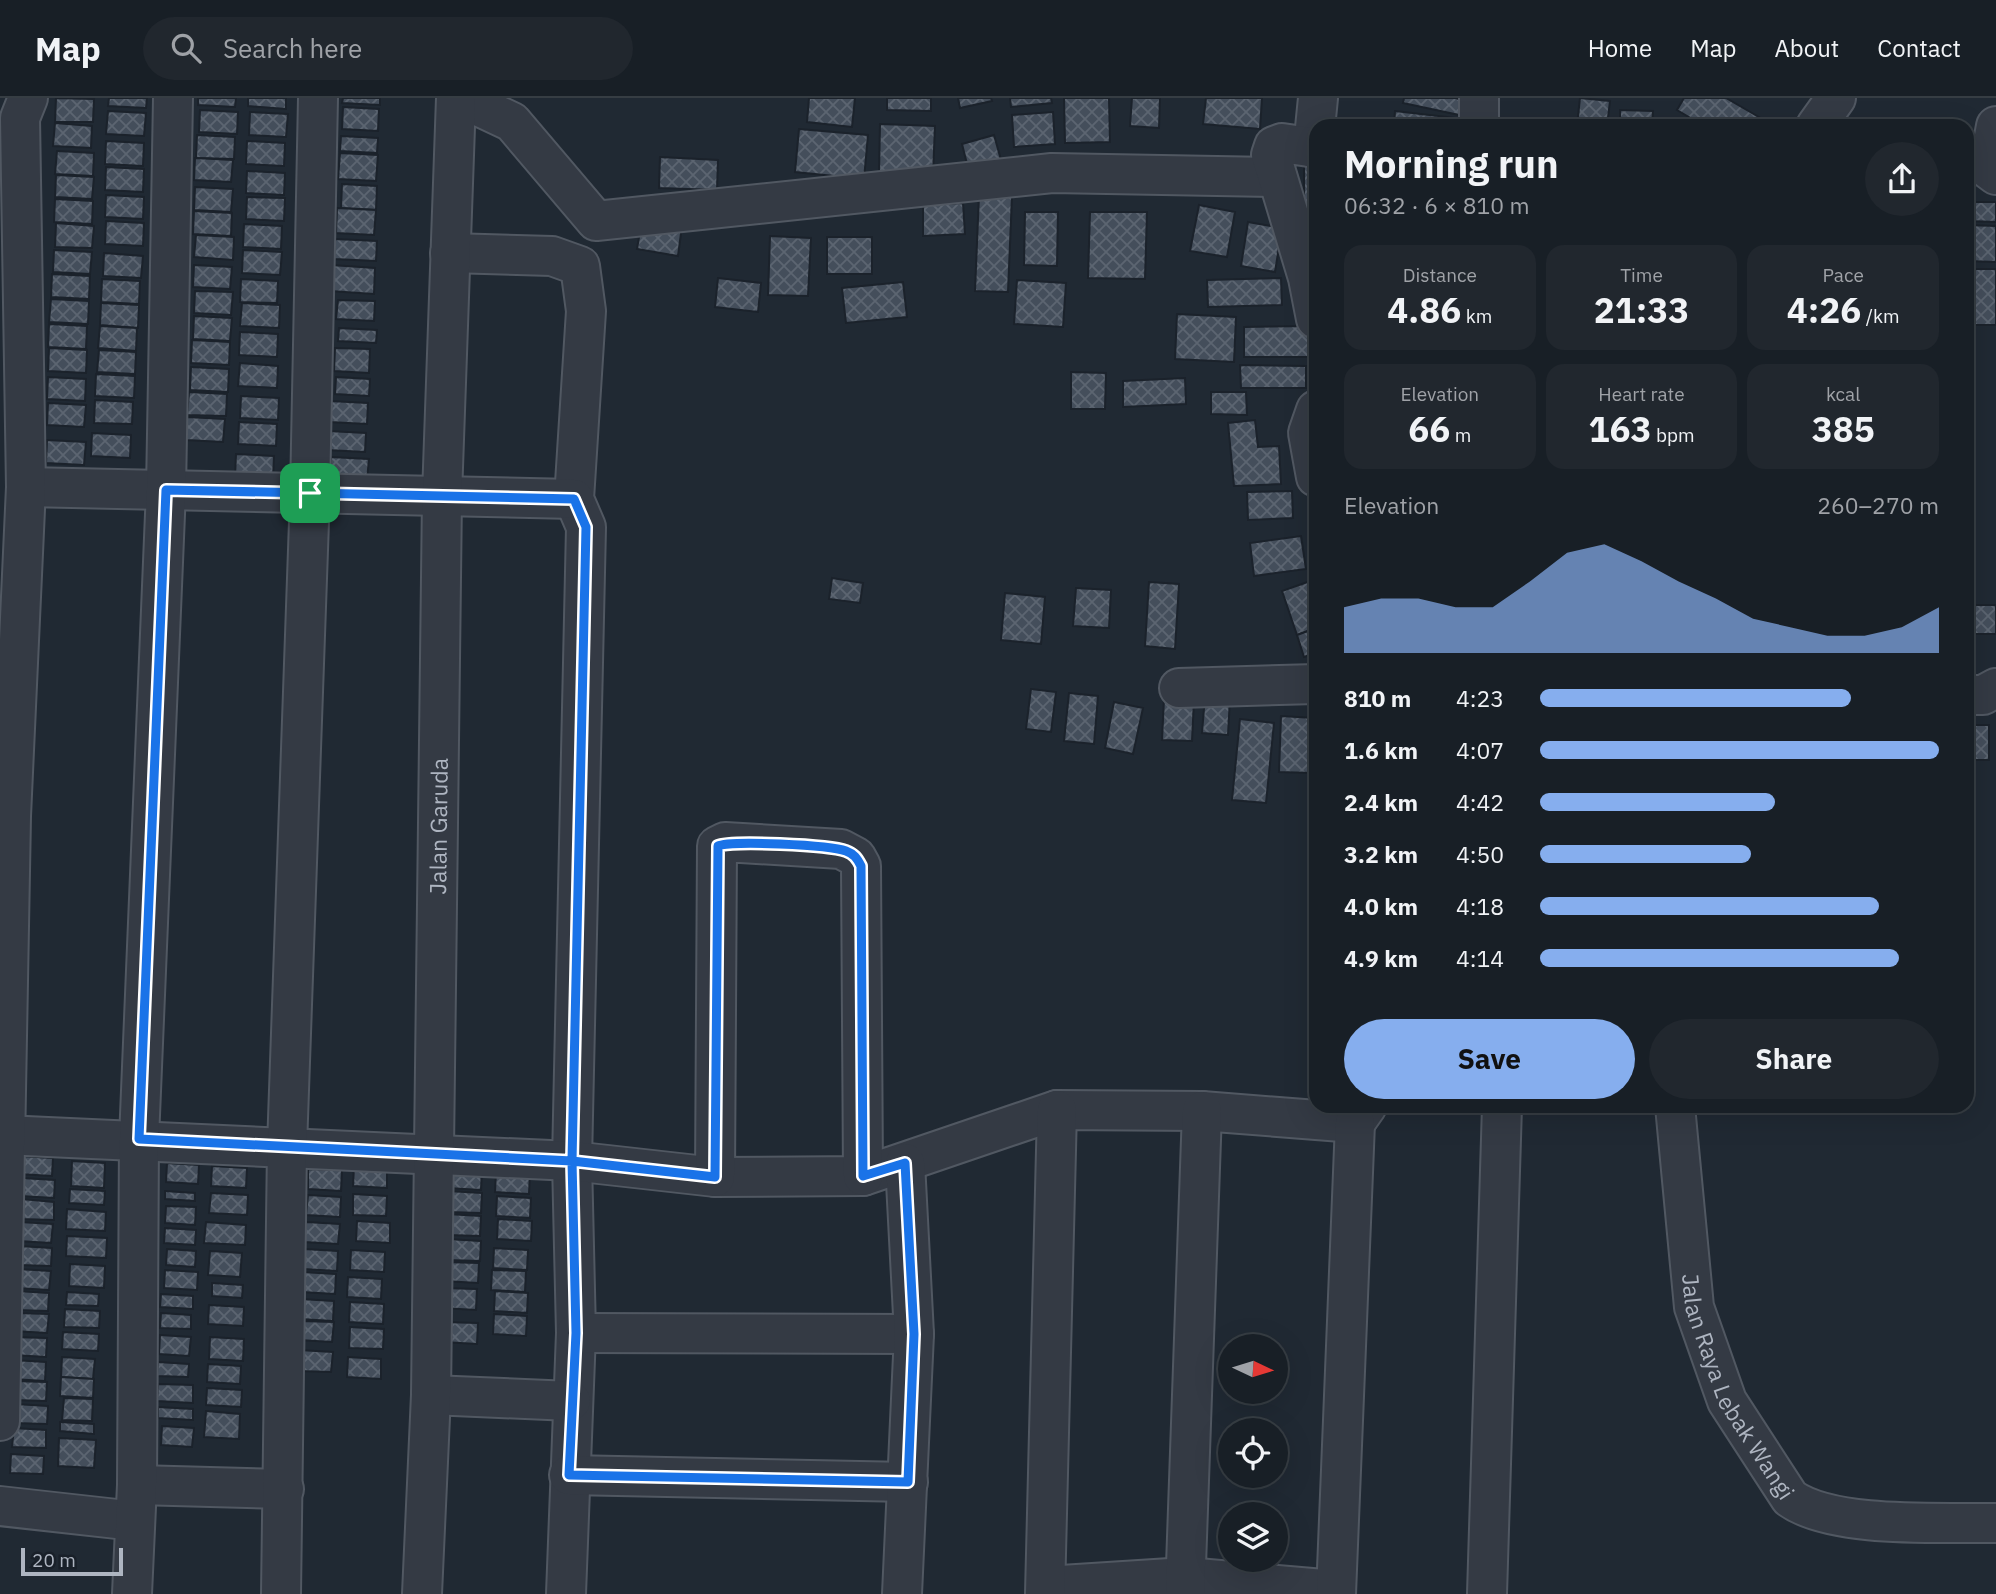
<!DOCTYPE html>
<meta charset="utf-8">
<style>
body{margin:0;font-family:"IBM Plex Sans",sans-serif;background:#21272e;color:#f1f3f6;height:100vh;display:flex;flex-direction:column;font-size:26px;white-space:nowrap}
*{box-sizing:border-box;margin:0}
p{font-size:23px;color:#9fa2a7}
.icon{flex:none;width:38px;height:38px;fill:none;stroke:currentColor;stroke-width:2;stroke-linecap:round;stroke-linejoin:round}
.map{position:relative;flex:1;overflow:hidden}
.sheet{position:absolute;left:1309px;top:21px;width:665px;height:994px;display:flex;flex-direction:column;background:#181f26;border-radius:21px;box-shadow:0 7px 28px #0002,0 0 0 2px #363d43}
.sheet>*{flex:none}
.needle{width:46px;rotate:94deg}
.fabs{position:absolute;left:1218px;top:1236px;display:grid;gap:14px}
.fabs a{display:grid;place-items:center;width:70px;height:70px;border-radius:50%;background:#181f26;box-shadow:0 7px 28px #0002,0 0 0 2px #363d43;font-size:35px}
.scale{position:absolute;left:21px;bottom:18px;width:102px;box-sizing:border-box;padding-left:7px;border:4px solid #aeb5c1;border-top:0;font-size:19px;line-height:24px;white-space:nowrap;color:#aeb5c1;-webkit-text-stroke:5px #192029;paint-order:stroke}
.pin{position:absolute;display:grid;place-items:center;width:60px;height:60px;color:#fff;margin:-30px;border-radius:14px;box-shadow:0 4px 10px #0006}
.round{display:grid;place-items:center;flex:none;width:74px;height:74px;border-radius:37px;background:#21272e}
.summary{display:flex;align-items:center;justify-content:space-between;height:119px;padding:0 35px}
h1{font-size:38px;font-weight:700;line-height:52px}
.stats{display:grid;grid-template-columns:repeat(3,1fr);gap:10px;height:119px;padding:7px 35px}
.stats div{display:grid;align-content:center;border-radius:18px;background:#21272e;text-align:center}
.stats b{font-size:35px;font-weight:700}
.stats small{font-size:19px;font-weight:400}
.stats p{font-size:19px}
.chart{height:196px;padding:14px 35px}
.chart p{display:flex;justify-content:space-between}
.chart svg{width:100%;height:126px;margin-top:7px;fill:#86aeee;opacity:.7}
.cta{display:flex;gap:14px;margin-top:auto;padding:14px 35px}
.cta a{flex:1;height:80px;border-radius:42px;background:#86aeee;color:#111;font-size:28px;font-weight:700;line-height:80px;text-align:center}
.cta a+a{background:#21272e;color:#f1f3f6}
ul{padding:0 35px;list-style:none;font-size:23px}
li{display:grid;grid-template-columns:112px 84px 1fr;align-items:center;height:52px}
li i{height:18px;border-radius:9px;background:#86aeee}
header{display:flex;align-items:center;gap:42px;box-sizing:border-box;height:98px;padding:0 35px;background:#181f26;border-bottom:2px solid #363d43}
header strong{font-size:33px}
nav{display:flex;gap:38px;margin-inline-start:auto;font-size:24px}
.search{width:490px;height:63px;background:#21272e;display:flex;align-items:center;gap:18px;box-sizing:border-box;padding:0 24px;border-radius:38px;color:#9fa2a7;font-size:26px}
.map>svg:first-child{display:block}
.building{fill:url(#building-cross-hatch);stroke:#1b222b;stroke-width:2}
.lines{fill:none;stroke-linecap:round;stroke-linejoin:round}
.minor-casing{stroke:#515862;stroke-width:42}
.minor{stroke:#343a44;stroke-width:38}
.route-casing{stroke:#fff;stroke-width:14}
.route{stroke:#1a73e8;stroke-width:9}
.labels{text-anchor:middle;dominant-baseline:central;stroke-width:7;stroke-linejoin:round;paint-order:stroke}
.street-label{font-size:23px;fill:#aeb5c1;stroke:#192029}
</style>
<header>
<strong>Map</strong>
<div class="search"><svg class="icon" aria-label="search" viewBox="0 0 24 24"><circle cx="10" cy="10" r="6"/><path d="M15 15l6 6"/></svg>Search here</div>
<nav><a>Home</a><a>Map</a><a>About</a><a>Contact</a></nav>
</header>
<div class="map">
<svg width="1996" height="1496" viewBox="0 0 1996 1496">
<defs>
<pattern id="building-cross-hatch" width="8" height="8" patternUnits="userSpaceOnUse" patternTransform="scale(1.75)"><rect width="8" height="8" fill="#444e5b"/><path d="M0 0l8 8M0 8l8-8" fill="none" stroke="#5c6571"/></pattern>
</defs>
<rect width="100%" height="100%" fill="#202933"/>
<!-- building -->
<g class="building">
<polygon points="56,0 94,1 93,24 55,24"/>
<polygon points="109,0 147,0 146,10 108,8"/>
<polygon points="198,0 236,0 235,9 198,7"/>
<polygon points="248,0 286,0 286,11 248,8"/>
<polygon points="343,0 380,0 380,7 342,5"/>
<polygon points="809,0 855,0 852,29 807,24"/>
<polygon points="887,0 931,0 931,13 887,12"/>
<polygon points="958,0 991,0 992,3 960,10"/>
<polygon points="1010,0 1051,0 1052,5 1011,9"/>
<polygon points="1064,0 1109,0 1110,44 1065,45"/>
<polygon points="1132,0 1160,0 1159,30 1130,28"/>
<polygon points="1206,0 1262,0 1260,31 1203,26"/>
<polygon points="1404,0 1455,0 1467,3 1464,18 1403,5"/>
<polygon points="1580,0 1610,3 1607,28 1577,28"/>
<polygon points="1684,0 1726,0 1764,22 1760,28 1704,28 1677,12"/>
<polygon points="343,9 379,11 378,33 342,31"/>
<polygon points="200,12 238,14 237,36 199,34"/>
<polygon points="1620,12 1653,13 1652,28 1620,28"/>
<polygon points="108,13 146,15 144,38 106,36"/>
<polygon points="1395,13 1473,22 1472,28 1394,28"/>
<polygon points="250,14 288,16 286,39 249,37"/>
<polygon points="1053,14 1055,46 1014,49 1012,17"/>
<polygon points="55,25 92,28 91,50 53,48"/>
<polygon points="880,26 935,28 933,77 879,76"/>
<polygon points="799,31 868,37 864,81 795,74"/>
<polygon points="197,37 235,39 234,61 196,60"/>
<polygon points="994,37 1003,69 970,78 962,46"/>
<polygon points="341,38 378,40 377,55 340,53"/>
<polygon points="106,43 144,45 143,68 105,66"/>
<polygon points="247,43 285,45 284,68 246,66"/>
<polygon points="57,53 94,55 93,78 55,76"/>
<rect x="1304" y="54" width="12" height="52"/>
<polygon points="340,55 378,57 376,83 338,81"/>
<polygon points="660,59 718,62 717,92 659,90"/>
<polygon points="195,60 233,62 231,84 194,82"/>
<polygon points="106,69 144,71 143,94 105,92"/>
<polygon points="247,73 285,75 284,97 246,95"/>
<polygon points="56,77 94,79 92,101 55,99"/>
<polygon points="342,86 377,88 376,112 341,110"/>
<polygon points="195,89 233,91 231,114 194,112"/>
<polygon points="106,97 144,99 143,121 105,119"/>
<polygon points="979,97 1012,98 1008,194 975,193"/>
<polygon points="247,99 285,100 284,123 246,121"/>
<polygon points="55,101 93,103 92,126 54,124"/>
<polygon points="1967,104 1996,104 1996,124 1967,123"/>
<polygon points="963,105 965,136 923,138 923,107"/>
<polygon points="1199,107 1235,114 1227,159 1190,153"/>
<polygon points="337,110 376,112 374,137 336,135"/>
<polygon points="194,113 232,115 231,138 193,136"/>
<polygon points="1025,114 1058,114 1057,168 1024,167"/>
<polygon points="1090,114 1147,114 1145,181 1088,180"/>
<polygon points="642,121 682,128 678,158 637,151"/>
<polygon points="106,123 144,125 143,148 105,146"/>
<polygon points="1248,124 1282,130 1275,174 1241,168"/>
<polygon points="56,125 94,128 92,150 55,149"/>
<polygon points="244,126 282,128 281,151 243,149"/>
<polygon points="1967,127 1996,128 1996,164 1967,163"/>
<polygon points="196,137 234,139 233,162 194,159"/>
<polygon points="770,138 811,140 808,198 768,197"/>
<rect x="827" y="139" width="45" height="37"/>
<polygon points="335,141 377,143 376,163 334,161"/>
<polygon points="54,152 92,154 90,176 53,174"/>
<polygon points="243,152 282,154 280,177 242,175"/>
<polygon points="104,155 143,158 141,180 103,178"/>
<polygon points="194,167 232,169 230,191 193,189"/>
<polygon points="331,167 375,170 374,196 330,193"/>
<rect x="1967" y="171" width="29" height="56"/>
<polygon points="52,176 90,178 89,201 51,199"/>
<polygon points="718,180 761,185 758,214 715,209"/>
<polygon points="1281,180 1282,207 1208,209 1207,182"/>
<polygon points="102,181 140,183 139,206 101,204"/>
<polygon points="241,181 278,183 277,205 240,204"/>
<polygon points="1017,182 1066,185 1063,229 1014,226"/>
<polygon points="903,184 907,219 846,225 842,190"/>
<polygon points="195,193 233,194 231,217 194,215"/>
<polygon points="51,201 89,203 88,226 49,224"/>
<polygon points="338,202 375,203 374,223 336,221"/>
<polygon points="101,205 139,207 138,230 100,227"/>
<polygon points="242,205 280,207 279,230 240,228"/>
<polygon points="1177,216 1236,219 1234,264 1175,261"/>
<polygon points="194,218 232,220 230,243 193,241"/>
<polygon points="49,226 87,228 86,251 48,249"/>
<polygon points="100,228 137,230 136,253 98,250"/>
<polygon points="1313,228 1313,259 1244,259 1244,229"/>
<polygon points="339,230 377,232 376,245 338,243"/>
<polygon points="240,234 278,236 277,259 239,257"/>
<polygon points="192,242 230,244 229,267 191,265"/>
<polygon points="49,250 87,252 86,275 48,273"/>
<polygon points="335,250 370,251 369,275 334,273"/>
<polygon points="99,252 136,254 135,276 97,274"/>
<polygon points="240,265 278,268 277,290 238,288"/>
<polygon points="1240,267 1306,268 1306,290 1241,290"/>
<polygon points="191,269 229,271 228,294 190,292"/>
<polygon points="1071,274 1106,275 1105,311 1071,311"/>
<polygon points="96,276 135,278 134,300 95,298"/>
<polygon points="48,279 86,281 85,303 47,301"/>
<polygon points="336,279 370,281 369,298 335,296"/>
<polygon points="1185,280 1186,306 1123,309 1123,283"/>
<polygon points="189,294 227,296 226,318 187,317"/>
<polygon points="1211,294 1246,294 1247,317 1211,316"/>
<polygon points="241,298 279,300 278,322 240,320"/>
<polygon points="95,302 133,304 132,326 94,325"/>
<polygon points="330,303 368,305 367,326 329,324"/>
<polygon points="48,305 86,307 84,329 47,327"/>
<polygon points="187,319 225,321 223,344 186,342"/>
<polygon points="1255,322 1258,349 1279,348 1281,386 1234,388 1228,325"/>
<polygon points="239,324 277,326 276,348 238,346"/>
<polygon points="328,333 366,335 365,354 327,352"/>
<polygon points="92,335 131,337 130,360 91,358"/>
<polygon points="47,342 86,344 84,367 46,365"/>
<polygon points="236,356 274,358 273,381 235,379"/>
<polygon points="331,359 369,361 367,382 329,380"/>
<polygon points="1292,393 1293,420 1248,422 1247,394"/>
<polygon points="1301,438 1306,471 1254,478 1250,445"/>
<polygon points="832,480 863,485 860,505 829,501"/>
<polygon points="1316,481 1316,530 1297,537 1282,493"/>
<polygon points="1149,484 1179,486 1175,551 1145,548"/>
<polygon points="1076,490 1111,492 1109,530 1073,528"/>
<polygon points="1005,495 1045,499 1041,546 1001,542"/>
<rect x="1974" y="507" width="22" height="29"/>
<polygon points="1316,530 1316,555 1304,559 1297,537"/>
<polygon points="1031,591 1056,594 1051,634 1026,631"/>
<polygon points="1069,595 1098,598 1094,646 1064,643"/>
<polygon points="1205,598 1230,600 1228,637 1202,635"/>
<polygon points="1164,601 1194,602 1192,643 1162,642"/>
<polygon points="1114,604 1143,610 1133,656 1105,650"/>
<polygon points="1281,618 1314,620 1312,675 1279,674"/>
<polygon points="1240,621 1274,625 1266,705 1232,702"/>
<rect x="1967" y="627" width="22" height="35"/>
<polygon points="20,1058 53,1060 52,1078 19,1076"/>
<polygon points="72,1063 105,1065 104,1090 71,1088"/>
<polygon points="167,1065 199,1067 198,1086 166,1084"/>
<polygon points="212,1068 247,1070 246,1090 211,1088"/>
<polygon points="354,1068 387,1069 387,1090 353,1088"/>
<polygon points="448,1070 482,1071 481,1092 447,1090"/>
<polygon points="308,1071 342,1072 341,1093 308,1091"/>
<polygon points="496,1074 530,1075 529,1096 495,1094"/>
<polygon points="22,1080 55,1082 54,1100 20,1098"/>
<polygon points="70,1091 105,1093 104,1107 69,1105"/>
<polygon points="165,1093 195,1095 195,1103 165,1101"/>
<polygon points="448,1093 482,1095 481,1115 447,1114"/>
<polygon points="211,1095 248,1097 247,1117 209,1115"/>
<polygon points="353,1096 387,1098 386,1118 353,1117"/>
<polygon points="308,1097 341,1099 340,1119 306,1117"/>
<polygon points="497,1098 531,1100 530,1120 496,1118"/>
<polygon points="22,1101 54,1104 54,1122 20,1121"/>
<polygon points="166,1108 196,1109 195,1127 165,1125"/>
<polygon points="67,1111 106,1114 105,1133 66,1131"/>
<polygon points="447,1116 481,1118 480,1138 447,1137"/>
<polygon points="498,1121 532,1123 531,1143 497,1141"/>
<polygon points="357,1123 390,1125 390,1145 356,1143"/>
<polygon points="20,1124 53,1126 51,1145 18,1143"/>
<polygon points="206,1124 246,1127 245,1147 204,1145"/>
<polygon points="306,1124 340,1126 338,1146 304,1144"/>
<polygon points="165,1130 196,1132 195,1147 164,1145"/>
<polygon points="67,1138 107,1140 106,1160 66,1158"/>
<polygon points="447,1141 481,1143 480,1163 446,1162"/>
<polygon points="19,1148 52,1150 51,1168 18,1167"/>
<polygon points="494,1150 528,1152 527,1172 493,1170"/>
<polygon points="167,1151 196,1153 195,1169 166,1167"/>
<polygon points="304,1151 338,1153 337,1173 303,1171"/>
<polygon points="351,1152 385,1154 384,1174 350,1172"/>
<polygon points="210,1153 242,1155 240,1179 208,1177"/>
<polygon points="445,1164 479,1165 478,1185 444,1183"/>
<polygon points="70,1166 105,1168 104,1190 69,1188"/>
<polygon points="18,1171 51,1173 49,1192 16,1190"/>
<polygon points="165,1172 198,1174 197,1192 164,1190"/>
<polygon points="492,1172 526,1173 525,1194 491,1192"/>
<polygon points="302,1174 336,1176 335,1196 301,1194"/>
<polygon points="348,1179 382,1181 381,1201 347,1199"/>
<polygon points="212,1185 243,1187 242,1200 212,1198"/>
<polygon points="443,1190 477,1191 476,1212 442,1210"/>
<polygon points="17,1193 49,1195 48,1213 15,1212"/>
<polygon points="495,1193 528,1195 527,1215 494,1213"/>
<polygon points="67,1194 99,1196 98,1208 66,1207"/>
<polygon points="161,1196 193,1198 193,1211 160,1209"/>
<polygon points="300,1201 334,1203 333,1223 299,1221"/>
<polygon points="350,1204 384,1206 383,1226 349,1224"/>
<polygon points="209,1207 244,1209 243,1228 208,1226"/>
<polygon points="65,1211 100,1213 99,1230 64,1229"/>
<polygon points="16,1215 49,1216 47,1235 14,1233"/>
<polygon points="161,1215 191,1217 191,1231 160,1230"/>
<polygon points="494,1216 527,1218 526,1238 493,1236"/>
<polygon points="300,1223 334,1224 332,1244 299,1242"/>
<polygon points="444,1224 478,1225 477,1246 443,1244"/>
<polygon points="350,1229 384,1231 383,1251 349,1250"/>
<polygon points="63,1234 99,1236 98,1253 62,1251"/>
<polygon points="160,1237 191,1239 189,1258 159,1256"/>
<polygon points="13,1239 47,1240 46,1259 13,1257"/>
<polygon points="210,1239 244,1241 243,1263 209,1261"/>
<polygon points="299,1252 333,1254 331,1274 298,1273"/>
<polygon points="62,1259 95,1261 93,1281 61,1279"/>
<polygon points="348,1259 381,1261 381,1281 347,1279"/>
<polygon points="13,1262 46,1264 45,1283 12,1281"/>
<polygon points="158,1264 189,1266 188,1279 157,1278"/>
<polygon points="208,1266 241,1268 240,1286 207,1284"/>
<polygon points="61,1279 94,1281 93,1300 60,1298"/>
<polygon points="14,1283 47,1284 46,1303 13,1302"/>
<polygon points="158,1286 193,1287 193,1305 157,1303"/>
<polygon points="207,1290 242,1292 241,1309 206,1307"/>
<polygon points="64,1300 93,1301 92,1323 62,1322"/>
<polygon points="15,1306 48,1308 47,1326 14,1325"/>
<polygon points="158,1309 193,1311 193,1322 158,1320"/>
<polygon points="206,1313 240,1316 239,1341 204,1339"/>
<polygon points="60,1324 94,1326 94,1336 60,1333"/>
<polygon points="162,1328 194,1330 192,1349 161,1347"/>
<polygon points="14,1330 46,1332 46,1350 12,1349"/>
<polygon points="59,1340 96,1342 94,1370 58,1368"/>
<polygon points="11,1356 44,1358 43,1376 10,1375"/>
</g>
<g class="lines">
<!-- minor casing -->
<g class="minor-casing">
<g id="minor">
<polyline points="461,0 512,24 596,123 1052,75 1277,79"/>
<polyline points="1479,28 1479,0"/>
<polyline points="1816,28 1836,0"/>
<polyline points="1996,28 1988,71 1996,77"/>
<polyline points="1313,50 1318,0"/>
<polyline points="1316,50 1282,45 1274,48 1271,57 1308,180 1316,221"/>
<polyline points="450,155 552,158 580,168 586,213 574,401 586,429 572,1063 576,1235 566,1496"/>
<polyline points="1316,312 1308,335 1316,379"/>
<polyline points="26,389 574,401"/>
<polyline points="1179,590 1316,586"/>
<polyline points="1967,597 1983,597 1996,590"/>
<path id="s1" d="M1675,1008L1694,1209L1727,1303L1790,1400C1833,1431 1942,1424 1996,1425"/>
<polyline points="4,1037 572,1063 715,1079 863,1078 1057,1012 1202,1013 1355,1025 1367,1008"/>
<polyline points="715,1079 717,748 725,744 841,751 856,759 861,768 863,1078"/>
<polyline points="576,1235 914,1236"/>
<polyline points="431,1297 571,1303"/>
<polyline points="0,1323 11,718 26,389 20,20 28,0"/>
<polyline points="569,1377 908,1384"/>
<polyline points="137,1387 284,1391"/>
<polyline points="0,1408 135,1423"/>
<polyline points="1046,1488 1186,1479 1335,1492"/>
<polyline points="132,1496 137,1387 139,1041 166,392 173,0"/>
<polyline points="281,1496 287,1049 310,395 318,0"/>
<path id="s2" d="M422,1496L431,1297L442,398L456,0"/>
<polyline points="902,1496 914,1236 905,1065"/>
<polyline points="1045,1496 1057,1012"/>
<polyline points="1185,1496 1202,1013"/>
<polyline points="1336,1496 1355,1025"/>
<polyline points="1487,1496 1502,1008"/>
</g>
</g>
<!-- minor -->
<use href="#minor" class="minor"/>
</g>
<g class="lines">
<!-- route casing -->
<g class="route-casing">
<path id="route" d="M310,395L166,392L139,1041L572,1063L576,1235L569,1377L908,1384L914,1236L905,1065L863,1078L861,768C857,760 854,756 846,753C830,747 729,742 718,748L715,1079L572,1063L586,429L574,401L310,395"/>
</g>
<!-- route -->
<use href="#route" class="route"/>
</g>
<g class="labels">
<!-- street labels -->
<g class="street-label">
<text stroke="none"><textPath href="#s2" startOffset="768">Jalan Garuda</textPath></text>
<text stroke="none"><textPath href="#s1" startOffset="292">Jalan Raya Lebak Wangi</textPath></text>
</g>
</g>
</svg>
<div class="fabs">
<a><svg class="needle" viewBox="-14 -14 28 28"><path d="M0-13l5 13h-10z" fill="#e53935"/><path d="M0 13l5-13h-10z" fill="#9fa2a7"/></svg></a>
<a><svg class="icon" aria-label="locate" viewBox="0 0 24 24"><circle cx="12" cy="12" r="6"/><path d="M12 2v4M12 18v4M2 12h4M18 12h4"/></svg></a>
<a><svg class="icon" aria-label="layers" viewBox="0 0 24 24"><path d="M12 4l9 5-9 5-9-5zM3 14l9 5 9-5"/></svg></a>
</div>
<div class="scale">20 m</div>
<div class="pin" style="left:310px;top:395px;background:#1e9e55"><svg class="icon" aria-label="arrive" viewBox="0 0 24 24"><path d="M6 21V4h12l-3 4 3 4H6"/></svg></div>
<section class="sheet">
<div class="summary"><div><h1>Morning run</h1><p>06:32 · 6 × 810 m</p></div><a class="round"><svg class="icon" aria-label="share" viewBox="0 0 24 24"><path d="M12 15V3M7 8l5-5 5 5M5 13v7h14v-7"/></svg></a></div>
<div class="stats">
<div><p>Distance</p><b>4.86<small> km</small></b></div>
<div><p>Time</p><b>21:33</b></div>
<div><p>Pace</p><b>4:26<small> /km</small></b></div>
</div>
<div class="stats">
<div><p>Elevation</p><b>66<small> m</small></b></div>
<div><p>Heart rate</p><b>163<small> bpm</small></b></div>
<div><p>kcal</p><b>385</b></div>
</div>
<div class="chart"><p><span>Elevation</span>260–270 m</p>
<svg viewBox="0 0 160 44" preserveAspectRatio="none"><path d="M0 44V28L10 25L20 25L30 28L40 28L50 19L60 9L70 6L80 12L90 19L100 25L110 32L120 35L130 38L140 38L150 35L160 28V44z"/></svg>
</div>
<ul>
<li><b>810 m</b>4:23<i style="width:78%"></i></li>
<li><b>1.6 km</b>4:07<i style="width:100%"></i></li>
<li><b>2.4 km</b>4:42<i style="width:59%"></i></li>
<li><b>3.2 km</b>4:50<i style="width:53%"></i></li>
<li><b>4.0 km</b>4:18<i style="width:85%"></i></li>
<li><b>4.9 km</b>4:14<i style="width:90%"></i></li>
</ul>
<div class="cta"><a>Save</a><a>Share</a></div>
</section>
</div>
